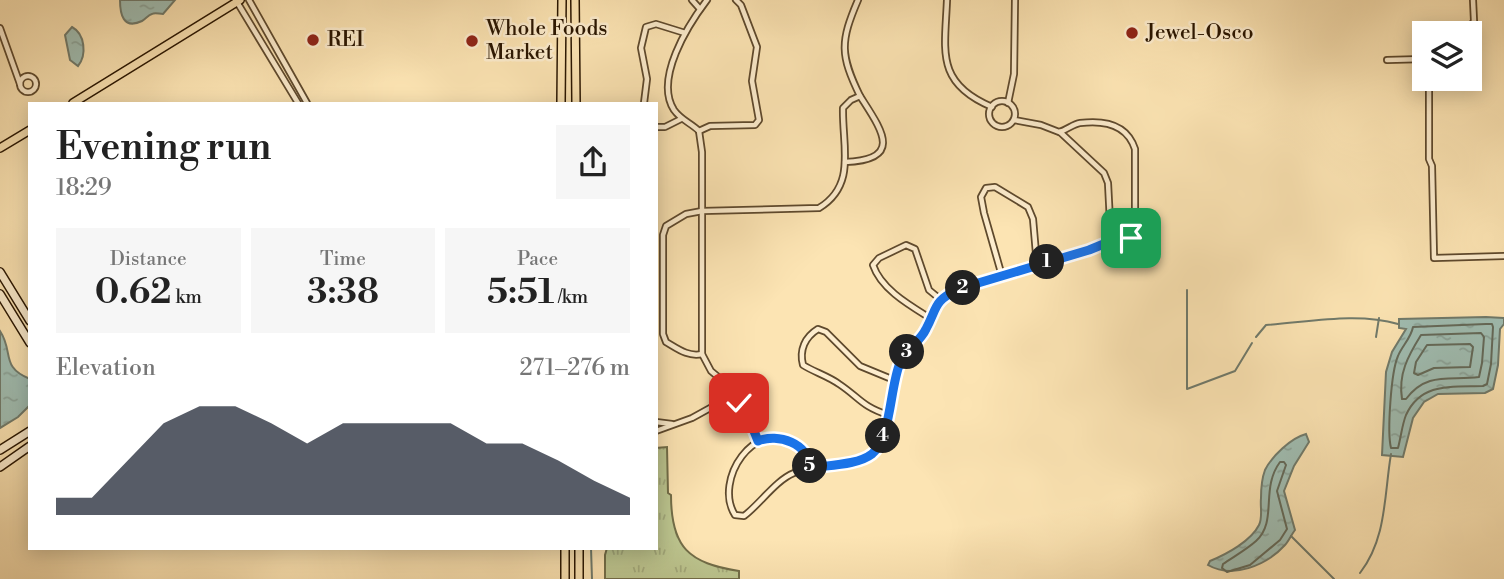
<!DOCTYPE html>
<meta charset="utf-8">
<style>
body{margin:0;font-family:"Libre Bodoni",serif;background:#f6f6f6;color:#222;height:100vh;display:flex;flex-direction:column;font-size:26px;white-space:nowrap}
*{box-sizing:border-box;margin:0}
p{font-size:23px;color:#767676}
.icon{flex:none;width:38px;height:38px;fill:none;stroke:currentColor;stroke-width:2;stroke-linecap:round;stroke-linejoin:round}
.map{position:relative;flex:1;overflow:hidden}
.side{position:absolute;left:28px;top:102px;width:630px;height:448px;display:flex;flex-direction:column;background:#fff;border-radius:0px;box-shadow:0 4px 18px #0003}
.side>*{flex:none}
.fabs{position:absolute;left:1412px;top:21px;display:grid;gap:14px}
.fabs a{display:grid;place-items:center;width:70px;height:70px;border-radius:0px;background:#fff;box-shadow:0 4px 18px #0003;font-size:35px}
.pin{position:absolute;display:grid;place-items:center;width:60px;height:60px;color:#fff;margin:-30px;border-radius:14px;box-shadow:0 4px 10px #0006}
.km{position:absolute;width:35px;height:35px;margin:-18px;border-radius:50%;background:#222;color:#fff;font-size:19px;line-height:35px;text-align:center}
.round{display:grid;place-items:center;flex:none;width:74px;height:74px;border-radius:0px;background:#f6f6f6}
.headline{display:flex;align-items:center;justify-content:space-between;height:119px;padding:0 28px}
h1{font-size:38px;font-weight:600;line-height:52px}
.stats{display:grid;grid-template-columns:repeat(3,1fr);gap:10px;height:119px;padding:7px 28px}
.stats div{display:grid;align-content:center;border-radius:0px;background:#f6f6f6;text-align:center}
.stats b{font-size:35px;font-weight:600}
.stats small{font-size:19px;font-weight:400}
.stats p{font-size:19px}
.chart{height:196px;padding:14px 28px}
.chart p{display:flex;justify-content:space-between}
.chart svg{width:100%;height:126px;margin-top:7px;fill:#111827;opacity:.7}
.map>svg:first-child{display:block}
.grass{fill:url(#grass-tufts);stroke:#726d48;stroke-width:2}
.water{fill:url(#water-ripples);stroke:#707a6b;stroke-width:2}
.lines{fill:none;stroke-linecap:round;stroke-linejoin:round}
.shore{stroke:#646a5a;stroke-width:2}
.stream{stroke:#707a6b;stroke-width:2}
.minor-casing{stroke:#5e492d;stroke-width:8}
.secondary-casing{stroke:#291500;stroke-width:10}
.primary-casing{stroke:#291500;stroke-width:10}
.minor{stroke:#fdedce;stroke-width:4.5}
.secondary{stroke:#fdedce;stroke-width:7}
.primary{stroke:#fce4b3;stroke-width:7}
.route-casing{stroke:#fff;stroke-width:14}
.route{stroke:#1a73e8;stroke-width:9}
.poi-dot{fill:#8f2418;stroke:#fdedce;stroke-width:2.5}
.labels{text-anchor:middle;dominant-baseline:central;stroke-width:5;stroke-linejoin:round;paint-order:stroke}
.poi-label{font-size:21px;fill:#291500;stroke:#fdedce;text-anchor:start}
</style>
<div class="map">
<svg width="1504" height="579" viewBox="0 0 1504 579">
<defs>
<pattern id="grass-tufts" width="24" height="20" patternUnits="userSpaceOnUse" patternTransform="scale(1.75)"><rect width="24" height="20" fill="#bcc58f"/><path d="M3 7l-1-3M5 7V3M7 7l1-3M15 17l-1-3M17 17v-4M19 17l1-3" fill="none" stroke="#a2a87a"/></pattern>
<pattern id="water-ripples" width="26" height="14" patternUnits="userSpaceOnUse" patternTransform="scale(1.75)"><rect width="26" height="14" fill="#a0beb3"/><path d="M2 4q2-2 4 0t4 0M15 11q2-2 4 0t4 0" fill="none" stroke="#8aa298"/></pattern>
</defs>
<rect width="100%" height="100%" fill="#fce4b3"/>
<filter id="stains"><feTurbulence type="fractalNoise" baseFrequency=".00286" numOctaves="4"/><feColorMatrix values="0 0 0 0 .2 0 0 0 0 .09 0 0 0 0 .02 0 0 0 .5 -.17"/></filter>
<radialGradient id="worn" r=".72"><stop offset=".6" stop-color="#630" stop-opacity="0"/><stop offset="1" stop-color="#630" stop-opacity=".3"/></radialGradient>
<!-- grass -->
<path class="grass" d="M667,447L668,493L671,495C671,548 689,563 739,571V579H605V555L607,548H656V448Z"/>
<!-- water -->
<g class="water">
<path d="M120,0H175L163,14C159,14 155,12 152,14C148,15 146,19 142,21C123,30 120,14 120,0Z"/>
<path d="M72,27C85,34 87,55 78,66L70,60L65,35Z"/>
<polygon points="1486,317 1504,318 1504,324 1500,329 1498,365 1493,389 1485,393 1438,394 1424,402 1413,418 1403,457 1382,455 1386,372 1392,352 1406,329 1399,328 1399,319"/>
<path d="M0,331C14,352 0,367 30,379V405L18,417L0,428Z"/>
<path d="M1306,434L1309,442L1294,466L1284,491L1295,530C1291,535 1289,541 1285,545C1266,566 1232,579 1208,565L1210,561C1227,554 1251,541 1259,525C1263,517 1260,507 1261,498C1261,489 1262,478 1265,470C1272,456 1291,438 1306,434Z"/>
</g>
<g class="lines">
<!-- shore -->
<g class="shore">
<path d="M1486,324H1492L1493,327L1491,364L1487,384L1483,386C1452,387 1421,382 1406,415C1402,425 1401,437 1398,448H1391C1387,432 1391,372 1398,356C1402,346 1411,338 1413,327Z"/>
<path d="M1481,333L1484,337L1482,363L1479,377C1450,381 1427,371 1406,399H1402C1398,374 1408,356 1421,335Z"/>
<polygon points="1470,344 1473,347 1470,367 1434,368 1418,375 1414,373 1416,362 1427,345"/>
<path d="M1280,462H1284L1286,465L1277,491L1287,529L1280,540L1250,565L1227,572L1222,568L1223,564C1233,557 1246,550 1256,541C1278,521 1260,489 1280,462Z"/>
</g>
<!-- stream -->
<g class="stream">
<polyline points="1187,290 1187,389 1235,371 1252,343"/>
<path d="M1256,337L1266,325C1310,322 1357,312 1398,324"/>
<polyline points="1376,337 1379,318"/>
<polyline points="1291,536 1334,579"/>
<polyline points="591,548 592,579"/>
<path d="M1360,573C1387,538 1384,495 1391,454"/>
</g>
<!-- minor casing -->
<g class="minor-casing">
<g id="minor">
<polyline points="249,0 307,103"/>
<polyline points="692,0 700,9"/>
<path d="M947,0C945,51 935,83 992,107"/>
<polyline points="237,2 298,103"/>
<polyline points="0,28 20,84"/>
<polyline points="1466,33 1474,21 1473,0"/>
<polyline points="1387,60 1424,59"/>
<circle cx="28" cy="84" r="8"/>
<polyline points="1429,79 1429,159 1432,166 1434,258 1504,256"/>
<circle cx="1002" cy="114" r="13"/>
<polyline points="644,103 647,79 641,48 646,27 656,24 685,33"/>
<polyline points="1008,103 1014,74 1015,0"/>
<polyline points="656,127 665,127 681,119"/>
<polyline points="699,131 702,152 702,354 711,371 723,381"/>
<polyline points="699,131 710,126 755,125 759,120 752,81 757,47 741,5 736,0"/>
<path d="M699,131C691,123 681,120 674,110C654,79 688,25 707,0"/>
<polyline points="1060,132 1104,173 1108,183 1111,241"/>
<path d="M845,162C905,160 881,129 860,96"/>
<polyline points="1002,276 984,213 981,197 986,188 995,187 1028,207 1033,219 1037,265"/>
<path d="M930,318C909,305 881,289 873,265L879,258L906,245L915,249L929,290L940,299"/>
<path d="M702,354C688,357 678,349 666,342L663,334V235L666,226L686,214L702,211L819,208C857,185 842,146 843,108L851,100L860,96C840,55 840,42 858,0"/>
<circle cx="731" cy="393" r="13"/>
<polyline points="739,403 749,416 758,441"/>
<path d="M888,415C861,406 860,398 839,384C828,376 814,372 803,365C799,350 805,337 818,329L826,332L860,366L894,380"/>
<polyline points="656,422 672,424"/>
<polyline points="656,431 692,418 721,402"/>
<path d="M810,468C810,458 804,452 796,446C755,415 713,481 735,515L744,516C760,504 776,480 794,473C820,461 855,469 878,449L901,360L927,328L940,299L958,289L1089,250L1111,241H1128L1135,234V149C1127,124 1104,120 1080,123C1073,124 1067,130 1059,132L1041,125L1014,120"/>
</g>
</g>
<!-- secondary casing -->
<g class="secondary-casing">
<g id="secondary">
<polyline points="0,272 30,321"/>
<polyline points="0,294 30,343"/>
<polyline points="0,450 30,431"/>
<polyline points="0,467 30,446"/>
</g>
</g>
<!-- primary casing -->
<g class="primary-casing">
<g id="primary">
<polyline points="575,0 576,103"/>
<polyline points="73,103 240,0"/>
<polyline points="561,103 562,0"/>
<polyline points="0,148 30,130"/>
<polyline points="565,548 565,579"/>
<polyline points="579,548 579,579"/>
</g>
</g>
<!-- minor -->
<use href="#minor" class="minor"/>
<!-- secondary -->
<use href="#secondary" class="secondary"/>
<!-- primary -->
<use href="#primary" class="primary"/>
</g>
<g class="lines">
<!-- route casing -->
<g class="route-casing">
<path id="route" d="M739,403L748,416L758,441C778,433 809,443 810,468C829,465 858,465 872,454C891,439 890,386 900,363C906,349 920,342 926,329C938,306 933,302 958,289L1089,250L1111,241H1128L1131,238"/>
</g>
<!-- route -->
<use href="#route" class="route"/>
</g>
<!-- markers -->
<g class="poi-dot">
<circle cx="1132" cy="33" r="7"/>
<circle cx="313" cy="40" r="7"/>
<circle cx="472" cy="41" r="7"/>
</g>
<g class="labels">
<!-- poi labels -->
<g class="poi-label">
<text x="486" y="29">Whole Foods<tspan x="486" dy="24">Market</tspan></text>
<text x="1146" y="33">Jewel-Osco</text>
<text x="327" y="40">REI</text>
</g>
</g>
<rect width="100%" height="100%" filter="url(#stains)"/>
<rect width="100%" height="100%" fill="url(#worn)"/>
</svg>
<div class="fabs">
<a><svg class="icon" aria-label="layers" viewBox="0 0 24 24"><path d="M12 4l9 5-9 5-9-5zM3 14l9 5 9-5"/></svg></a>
</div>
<div class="pin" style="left:1131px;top:238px;background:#1e9e55"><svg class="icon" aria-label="arrive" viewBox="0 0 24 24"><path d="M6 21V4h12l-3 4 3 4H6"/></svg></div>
<div class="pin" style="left:739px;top:403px;background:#d93025"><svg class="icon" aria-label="check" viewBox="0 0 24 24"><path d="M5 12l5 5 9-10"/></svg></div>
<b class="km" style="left:1047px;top:262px">1</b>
<b class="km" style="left:963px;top:288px">2</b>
<b class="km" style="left:907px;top:352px">3</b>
<b class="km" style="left:883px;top:436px">4</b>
<b class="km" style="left:810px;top:466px">5</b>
<section class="side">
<div class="headline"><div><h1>Evening run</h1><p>18:29</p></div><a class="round"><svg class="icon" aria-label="share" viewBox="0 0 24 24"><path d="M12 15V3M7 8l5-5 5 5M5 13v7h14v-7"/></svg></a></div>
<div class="stats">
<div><p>Distance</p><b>0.62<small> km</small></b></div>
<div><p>Time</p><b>3:38</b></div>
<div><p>Pace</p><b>5:51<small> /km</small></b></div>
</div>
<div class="chart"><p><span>Elevation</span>271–276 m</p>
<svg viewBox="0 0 160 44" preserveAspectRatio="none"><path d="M0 44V38L10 38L20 25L30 12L40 6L50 6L60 12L70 19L80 12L90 12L100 12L110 12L120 19L130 19L140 25L150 32L160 38V44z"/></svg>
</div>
</section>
</div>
